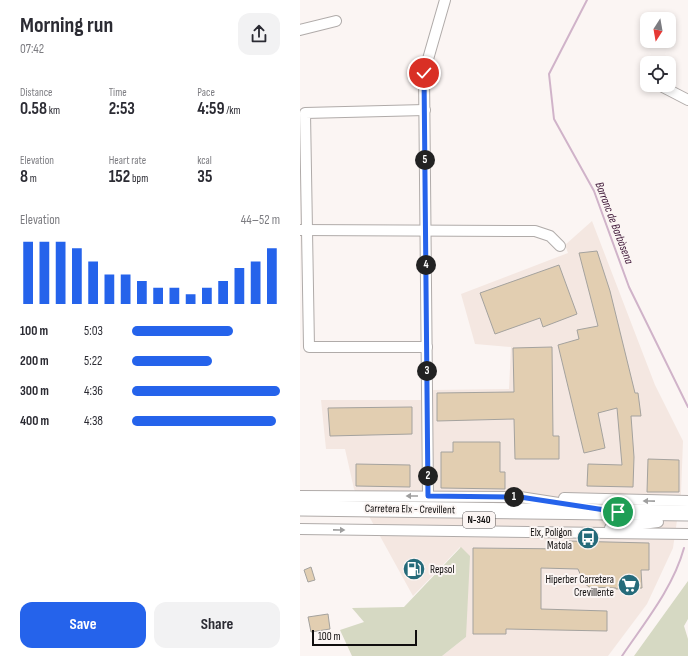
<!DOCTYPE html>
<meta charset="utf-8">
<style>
body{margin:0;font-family:"Sofia Sans Condensed",sans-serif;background:#f2f2f3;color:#2b2b33;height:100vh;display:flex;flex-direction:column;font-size:15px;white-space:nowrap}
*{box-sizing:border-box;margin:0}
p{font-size:13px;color:#7c7c81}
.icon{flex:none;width:22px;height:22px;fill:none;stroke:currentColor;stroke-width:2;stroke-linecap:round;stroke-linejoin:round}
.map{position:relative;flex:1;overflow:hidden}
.panel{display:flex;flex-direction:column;background:#fff;width:300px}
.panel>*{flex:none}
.needle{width:26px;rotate:191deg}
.tools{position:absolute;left:340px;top:12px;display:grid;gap:8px}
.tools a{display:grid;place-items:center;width:36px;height:36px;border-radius:8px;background:#fff;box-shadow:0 2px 6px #0003;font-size:20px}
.scale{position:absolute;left:12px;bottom:10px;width:105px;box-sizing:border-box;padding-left:4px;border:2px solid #100e0e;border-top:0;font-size:11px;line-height:14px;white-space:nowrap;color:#100e0e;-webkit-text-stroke:3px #fbf5f3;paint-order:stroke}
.pin{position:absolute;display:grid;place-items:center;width:34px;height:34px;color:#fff;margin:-17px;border:2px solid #fff;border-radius:50%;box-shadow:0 1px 4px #0007}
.km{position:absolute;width:20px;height:20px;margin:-10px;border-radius:50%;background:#222;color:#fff;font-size:11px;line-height:20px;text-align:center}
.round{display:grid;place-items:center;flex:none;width:42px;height:42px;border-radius:12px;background:#f2f2f3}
.overview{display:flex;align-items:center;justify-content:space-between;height:68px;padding:0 20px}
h1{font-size:22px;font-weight:700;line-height:30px}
.figures{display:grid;grid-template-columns:repeat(3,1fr);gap:6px;height:68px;padding:4px 20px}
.figures div{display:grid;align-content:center}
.figures b{font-size:17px;font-weight:700}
.figures small{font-size:11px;font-weight:400}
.figures p{font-size:11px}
.chart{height:112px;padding:8px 20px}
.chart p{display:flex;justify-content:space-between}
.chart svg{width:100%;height:72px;margin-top:4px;stroke:#2563eb;stroke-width:6}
.button{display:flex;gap:8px;margin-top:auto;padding:8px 20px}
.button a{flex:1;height:46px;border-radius:12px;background:#2563eb;color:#fff;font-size:16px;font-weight:700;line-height:46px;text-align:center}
.button a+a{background:#f2f2f3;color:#2b2b33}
ul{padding:0 20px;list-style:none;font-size:13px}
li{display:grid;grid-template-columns:64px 48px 1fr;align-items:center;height:30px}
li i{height:10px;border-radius:5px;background:#2563eb}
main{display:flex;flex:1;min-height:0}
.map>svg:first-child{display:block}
.built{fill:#f4e7e1}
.green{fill:#d6d9c3}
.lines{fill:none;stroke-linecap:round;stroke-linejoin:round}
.stream{stroke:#d0b3c9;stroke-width:2}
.building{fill:#e2ceb1;stroke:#a4a29e}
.minor-casing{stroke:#b0aba9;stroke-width:12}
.highway-casing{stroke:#b0aba9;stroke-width:17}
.minor{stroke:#fff;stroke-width:10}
.highway{stroke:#fff;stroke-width:15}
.oneway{fill:#9f9f9f}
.route-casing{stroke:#fff;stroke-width:8}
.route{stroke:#2563eb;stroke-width:5}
.labels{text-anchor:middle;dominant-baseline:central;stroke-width:4;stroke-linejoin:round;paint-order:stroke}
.shield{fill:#fbf5f3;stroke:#565353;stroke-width:1}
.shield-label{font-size:10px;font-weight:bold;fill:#100e0e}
.street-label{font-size:11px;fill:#100e0e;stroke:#fbf5f3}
.poi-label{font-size:11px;fill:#100e0e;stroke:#fbf5f3;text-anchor:end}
.water-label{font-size:12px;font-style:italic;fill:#411a3a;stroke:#fbf5f3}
</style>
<main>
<section class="panel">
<div class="overview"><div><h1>Morning run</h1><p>07:42</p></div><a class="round"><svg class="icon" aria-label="share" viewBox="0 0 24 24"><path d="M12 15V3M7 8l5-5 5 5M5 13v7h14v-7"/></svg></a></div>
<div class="figures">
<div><p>Distance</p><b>0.58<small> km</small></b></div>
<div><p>Time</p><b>2:53</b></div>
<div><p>Pace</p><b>4:59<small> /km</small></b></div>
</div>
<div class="figures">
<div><p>Elevation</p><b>8<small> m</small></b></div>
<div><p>Heart rate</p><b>152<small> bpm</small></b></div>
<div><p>kcal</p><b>35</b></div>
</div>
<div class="chart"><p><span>Elevation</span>44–52 m</p>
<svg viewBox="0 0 160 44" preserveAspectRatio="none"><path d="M5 44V6M15 44V6M25 44V6M35 44V10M45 44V18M55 44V26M65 44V26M75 44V30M85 44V34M95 44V34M105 44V38M115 44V34M125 44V30M135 44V22M145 44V18M155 44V10"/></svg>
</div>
<ul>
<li><b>100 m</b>5:03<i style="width:68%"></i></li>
<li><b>200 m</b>5:22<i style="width:54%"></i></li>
<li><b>300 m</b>4:36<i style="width:100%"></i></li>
<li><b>400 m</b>4:38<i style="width:97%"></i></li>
</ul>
<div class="button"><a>Save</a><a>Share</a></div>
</section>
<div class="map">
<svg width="388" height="656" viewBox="0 0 388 656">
<rect width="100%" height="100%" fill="#fbf5f3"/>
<!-- built -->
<polygon class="built" points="292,221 355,385 383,441 381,493 373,548 347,604 308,656 142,656 166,637 160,547 113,596 54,489 45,449 26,449 21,400 121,400 132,390 209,389 211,347 175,344 161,294 268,253 265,245"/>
<!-- green -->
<g class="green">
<polygon points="161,547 170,556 166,637 142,656 52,656 40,630 64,622 52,608 104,607"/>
<polygon points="388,581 388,619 384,626 388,639 388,656 334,656"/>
</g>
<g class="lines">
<!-- stream -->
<g class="stream">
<polyline points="287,0 249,74 254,119 294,191 329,287 388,407"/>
<path d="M322,656C345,622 373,588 384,548"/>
</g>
</g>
<!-- building -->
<g class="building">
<polygon points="297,251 310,291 335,393 338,393 341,416 331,416 334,457 333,487 287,486 288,464 322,465 317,408 298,413 305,448 284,453 258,345 279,339 277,330 298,326 279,253"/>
<polygon points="259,265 277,314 243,327 240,318 195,334 180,293"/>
<polygon points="252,347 253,436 259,436 259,459 215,459 214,419 137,421 137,393 214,392 213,348"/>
<polygon points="112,407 112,434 30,436 28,408"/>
<polygon points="153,442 200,442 200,472 205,472 205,489 141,488 141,452 153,452"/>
<polygon points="348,459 379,460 379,492 347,492"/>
<polygon points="56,464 110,465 110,487 56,486"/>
<polygon points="268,541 349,543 349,570 341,570 342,588 316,589 316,588 289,587 284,583 278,569 241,568 241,609 307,611 307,631 206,629 206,634 173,634 173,548 268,549"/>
<polygon points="11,567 15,580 8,582 4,570"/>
<polygon points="28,614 30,629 11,632 8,617"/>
</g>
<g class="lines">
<!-- minor casing -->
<g class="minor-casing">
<g id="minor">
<polyline points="0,30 36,21"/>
<polyline points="359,85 388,100"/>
<polyline points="125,110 5,113 9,347 127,347"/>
<polyline points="0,230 235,231 250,236 260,246"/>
<polyline points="0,496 220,497 278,506"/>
<polyline points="128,496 124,73 145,0"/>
<polyline points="264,498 388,501"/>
<polyline points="310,528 358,522"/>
<polyline points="0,529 388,534"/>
</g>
</g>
<!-- highway casing -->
<g class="highway-casing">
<polyline id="highway" points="0,508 388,513"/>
</g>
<!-- minor -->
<use href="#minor" class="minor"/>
<!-- highway -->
<use href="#highway" class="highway"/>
</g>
<!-- one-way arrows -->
<defs><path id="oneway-solid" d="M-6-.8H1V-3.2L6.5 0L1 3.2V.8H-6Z"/></defs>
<g class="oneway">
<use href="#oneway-solid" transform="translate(112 496) rotate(-180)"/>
<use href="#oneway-solid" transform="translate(349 501) rotate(-179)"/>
<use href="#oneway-solid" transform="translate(39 530) rotate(1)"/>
</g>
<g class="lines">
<!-- route casing -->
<g class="route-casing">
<polyline id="route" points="124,73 128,496 220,497 318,512"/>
</g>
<!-- route -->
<use href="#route" class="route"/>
</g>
<!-- icons -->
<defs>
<g id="bus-disc" transform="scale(1.15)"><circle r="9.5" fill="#256b7a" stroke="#fbf5f3"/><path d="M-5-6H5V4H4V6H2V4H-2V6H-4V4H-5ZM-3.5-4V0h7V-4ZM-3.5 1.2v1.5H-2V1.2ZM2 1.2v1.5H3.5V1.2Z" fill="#fff"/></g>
<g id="fuel-disc" transform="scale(1.15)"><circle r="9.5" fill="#256b7a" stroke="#fbf5f3"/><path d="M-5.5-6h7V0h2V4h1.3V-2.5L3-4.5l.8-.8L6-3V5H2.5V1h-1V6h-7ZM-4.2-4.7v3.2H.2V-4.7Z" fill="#fff"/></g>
<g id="supermarket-disc" transform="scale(1.15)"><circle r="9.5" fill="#256b7a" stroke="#fbf5f3"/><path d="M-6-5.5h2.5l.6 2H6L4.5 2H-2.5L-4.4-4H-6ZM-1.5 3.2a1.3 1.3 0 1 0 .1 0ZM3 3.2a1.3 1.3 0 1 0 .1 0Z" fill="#fff"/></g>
</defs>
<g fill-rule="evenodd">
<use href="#bus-disc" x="288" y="538"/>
<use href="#fuel-disc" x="114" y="569"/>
<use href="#supermarket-disc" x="329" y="585"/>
</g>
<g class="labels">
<!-- shield labels -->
<rect class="shield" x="163" y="512" width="32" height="16" rx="3"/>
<g class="shield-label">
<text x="179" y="520">N-340</text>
</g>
<!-- street labels -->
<g class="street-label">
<text transform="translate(110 509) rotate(1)">Carretera Elx - Crevillent</text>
</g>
<!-- poi labels -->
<g class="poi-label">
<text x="272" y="532">Elx, Polígon<tspan x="272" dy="13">Matola</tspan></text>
<text x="130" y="569" text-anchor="start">Repsol</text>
<text x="314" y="579">Hiperber Carretera<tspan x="314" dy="13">Crevillente</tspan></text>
</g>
<!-- water labels -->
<g class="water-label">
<text transform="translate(314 223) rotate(69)">Barranc de Barbàsena</text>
</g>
</g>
</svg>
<div class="tools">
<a><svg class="needle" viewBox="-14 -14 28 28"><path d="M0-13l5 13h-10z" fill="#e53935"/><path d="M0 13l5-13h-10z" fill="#7c7c81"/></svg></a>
<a><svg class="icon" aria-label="locate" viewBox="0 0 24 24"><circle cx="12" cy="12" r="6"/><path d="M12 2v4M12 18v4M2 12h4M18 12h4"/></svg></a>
</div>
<div class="scale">100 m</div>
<div class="pin" style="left:318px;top:512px;background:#1e9e55"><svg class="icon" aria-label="arrive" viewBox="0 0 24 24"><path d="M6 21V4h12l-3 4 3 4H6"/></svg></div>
<div class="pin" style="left:124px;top:73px;background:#d93025"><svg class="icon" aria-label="check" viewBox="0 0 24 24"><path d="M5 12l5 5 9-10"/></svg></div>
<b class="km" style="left:214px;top:497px">1</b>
<b class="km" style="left:128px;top:476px">2</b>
<b class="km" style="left:127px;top:371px">3</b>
<b class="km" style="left:126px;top:265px">4</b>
<b class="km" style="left:125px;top:160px">5</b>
</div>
</main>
